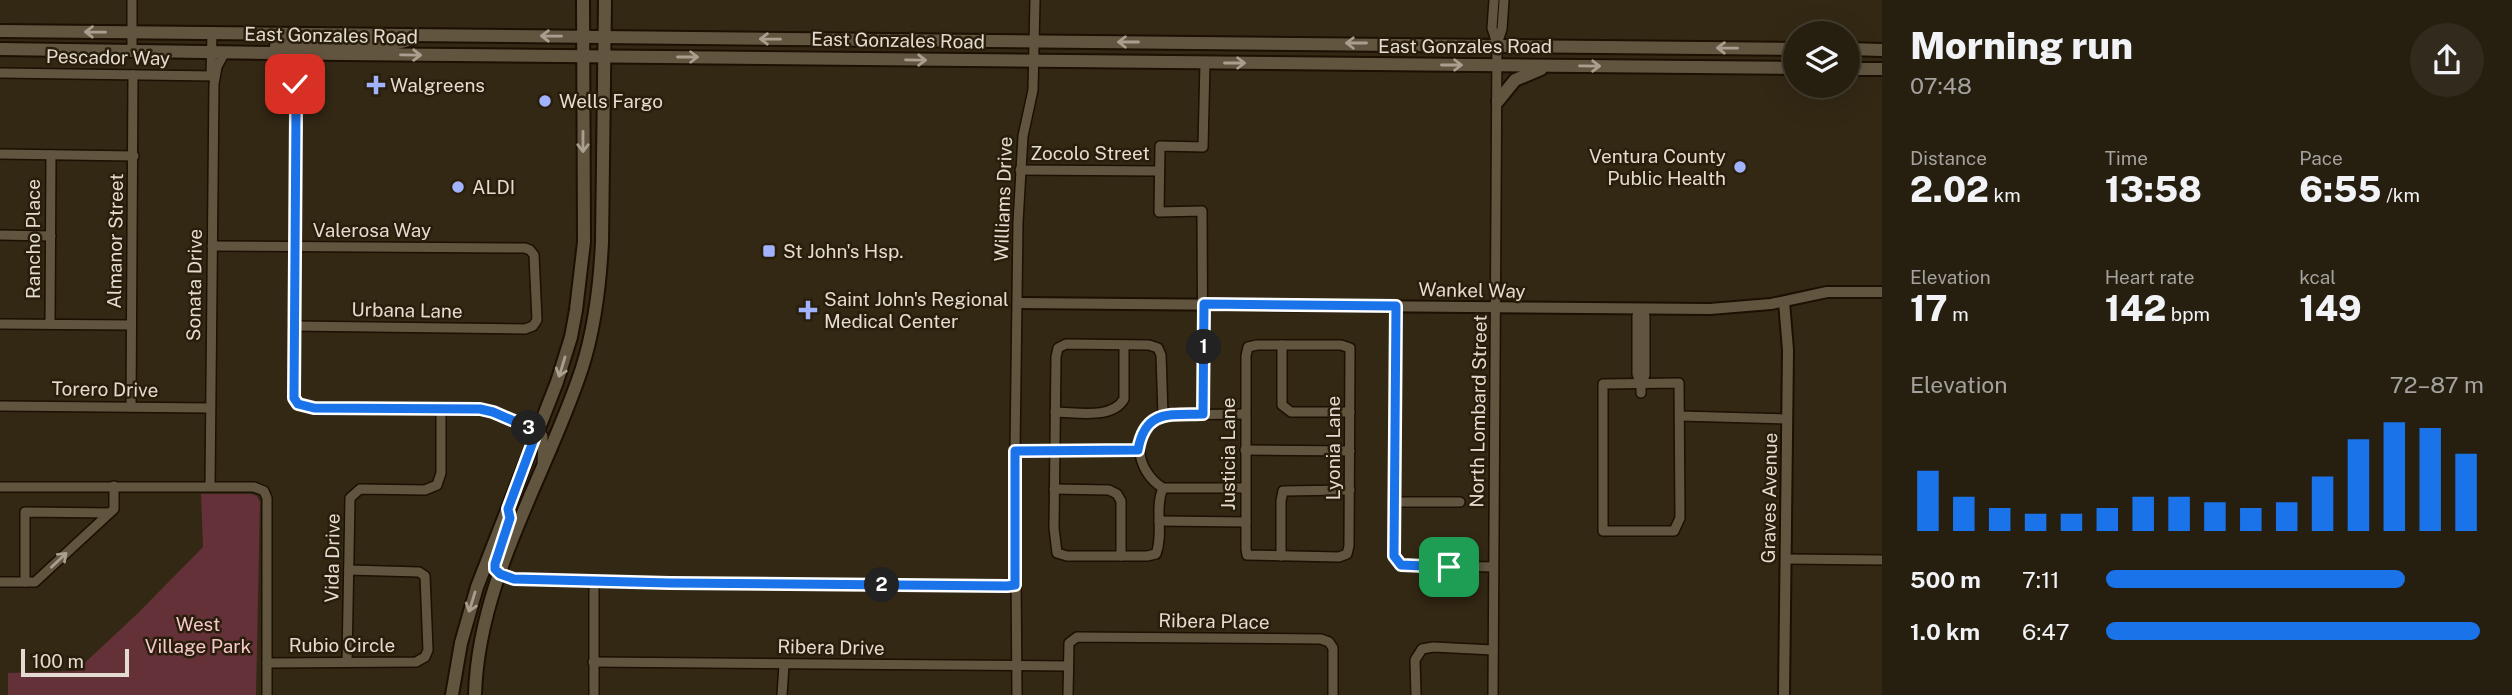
<!DOCTYPE html>
<meta charset="utf-8">
<style>
body{margin:0;font-family:"Public Sans",sans-serif;background:#322b1d;color:#f1f3f6;height:100vh;display:flex;flex-direction:column;font-size:26px;white-space:nowrap}
*{box-sizing:border-box;margin:0}
p{font-size:23px;color:#a4a29e}
.icon{flex:none;width:38px;height:38px;fill:none;stroke:currentColor;stroke-width:2;stroke-linecap:round;stroke-linejoin:round}
.map{position:relative;flex:1;overflow:hidden}
.details{display:flex;flex-direction:column;background:#261e0f;width:630px}
.details>*{flex:none}
.controls{position:absolute;left:1783px;top:21px;display:grid;gap:14px}
.controls a{display:grid;place-items:center;width:77px;height:77px;border-radius:50%;background:#261e0f;box-shadow:0 7px 28px #0002,0 0 0 2px #423c2f;font-size:35px}
.scale{position:absolute;left:21px;bottom:18px;width:108px;box-sizing:border-box;padding-left:7px;border:4px solid #e4dcd0;border-top:0;font-size:19px;line-height:24px;white-space:nowrap;color:#e4dcd0;-webkit-text-stroke:5px #291e0b;paint-order:stroke}
.pin{position:absolute;display:grid;place-items:center;width:60px;height:60px;color:#fff;margin:-30px;border-radius:14px;box-shadow:0 4px 10px #0006}
.km{position:absolute;width:35px;height:35px;margin:-18px;border-radius:50%;background:#222;color:#fff;font-size:19px;line-height:35px;text-align:center}
.round{display:grid;place-items:center;flex:none;width:74px;height:74px;border-radius:37px;background:#322b1d}
.summary{display:flex;align-items:center;justify-content:space-between;height:119px;padding:0 28px}
h1{font-size:38px;font-weight:800;line-height:52px}
.stats{display:grid;grid-template-columns:repeat(3,1fr);gap:10px;height:119px;padding:7px 28px}
.stats div{display:grid;align-content:center}
.stats b{font-size:35px;font-weight:800}
.stats small{font-size:19px;font-weight:400}
.stats p{font-size:19px}
.chart{height:196px;padding:14px 28px}
.chart p{display:flex;justify-content:space-between}
.chart svg{width:100%;height:126px;margin-top:7px;stroke:#1a73e8;stroke-width:6}
ul{padding:0 28px;list-style:none;font-size:23px}
li{display:grid;grid-template-columns:112px 84px 1fr;align-items:center;height:52px}
li i{height:18px;border-radius:9px;background:#1a73e8}
main{display:flex;flex:1;min-height:0}
.map>svg:first-child{display:block}
.green{fill:#633137}
.lines{fill:none;stroke-linecap:round;stroke-linejoin:round}
.minor-casing{stroke:#1b1001;stroke-width:12}
.tertiary-casing{stroke:#1b1001;stroke-width:14}
.secondary-casing{stroke:#1b1001;stroke-width:16}
.minor{stroke:#625540;stroke-width:9}
.tertiary{stroke:#625540;stroke-width:10}
.secondary{stroke:#625540;stroke-width:12}
.oneway{stroke:#aa9f8f}
.route-casing{stroke:#fff;stroke-width:14}
.route{stroke:#1a73e8;stroke-width:9}
.poi-dot{fill:#a1b3fd;stroke:#291e0b;stroke-width:2.5}
.labels{text-anchor:middle;dominant-baseline:central;stroke-width:5;stroke-linejoin:round;paint-order:stroke}
.street-label{font-size:19px;fill:#e4dcd0;stroke:#291e0b}
.poi-label{font-size:19px;fill:#e4dcd0;stroke:#291e0b;text-anchor:start}
.park-label{font-size:19px;fill:#f7c7cb;stroke:#291e0b}
</style>
<main>
<div class="map">
<svg width="1882" height="695" viewBox="0 0 1882 695">
<rect width="100%" height="100%" fill="#332814"/>
<!-- green -->
<polygon class="green" points="201,494 251,494 257,496 260,502 256,695 8,695 8,673 76,671 137,614 203,547"/>
<g class="lines">
<!-- minor casing -->
<g class="minor-casing">
<g id="minor">
<polyline points="1497,44 1502,29 1504,0"/>
<polyline points="132,50 132,0"/>
<polyline points="0,73 215,76"/>
<polyline points="211,76 212,33"/>
<circle cx="304" cy="86" r="9"/>
<polyline points="301,95 296,111 294,398 298,404 314,408 480,409 493,412 543,436 542,466"/>
<polyline points="0,154 134,156"/>
<polyline points="1020,170 1159,171"/>
<polyline points="0,235 51,236"/>
<polyline points="212,246 525,248 530,250 534,255 537,320 533,326 525,329 293,326"/>
<polyline points="1396,306 1394,556 1401,565 1493,567"/>
<polyline points="0,324 131,325"/>
<polyline points="50,324 51,155"/>
<polygon points="1257,345 1341,345 1350,348 1349,546 1347,554 1339,557 1247,555 1246,549 1246,356 1248,347"/>
<polyline points="1282,345 1282,405 1291,412 1350,412"/>
<polygon points="1679,383 1680,518 1674,531 1603,531 1603,384"/>
<polyline points="1641,384 1645,375 1645,316 1641,309"/>
<polyline points="1641,393 1641,384 1637,374 1637,316 1641,309"/>
<polyline points="0,406 210,408"/>
<polyline points="131,407 133,75"/>
<path d="M1055,412C1076,412 1112,420 1124,399V345"/>
<polyline points="1203,414 1202,211 1159,212 1160,146 1203,147 1205,63"/>
<path d="M1245,414L1163,415C1129,429 1135,471 1163,488H1246"/>
<path d="M1163,415L1161,355L1158,348L1149,345L1066,344L1058,348L1056,357L1054,528L1057,553L1067,556H1147L1156,554C1164,533 1154,509 1163,488"/>
<polyline points="1680,416 1787,419"/>
<polyline points="1245,450 1350,451"/>
<polyline points="1015,451 1138,450"/>
<polyline points="210,486 214,84 217,67 225,52"/>
<polyline points="0,487 254,487 264,491 267,498 267,695"/>
<polyline points="1054,489 1109,490 1117,494 1121,501 1121,556"/>
<polyline points="1394,502 1460,502"/>
<polyline points="1159,521 1246,522"/>
<polyline points="508,525 496,556 495,569 500,574 514,579 670,583 1015,585"/>
<polyline points="1281,556 1281,501 1283,491 1350,490"/>
<polyline points="1786,559 1882,560"/>
<polyline points="594,580 594,695"/>
<polyline points="0,582 35,582 114,509 114,486"/>
<polyline points="25,582 25,512 109,513"/>
<polyline points="347,661 350,498 360,489 425,490 437,485 441,473 441,409"/>
<polyline points="593,662 1068,666"/>
<polyline points="267,663 416,662 425,657 428,650 425,576 419,572 349,570"/>
<polyline points="782,695 784,665"/>
<polyline points="1017,695 1015,451 1018,222 1023,136 1033,90 1035,0"/>
<polyline points="1068,695 1069,643 1077,637 1321,639 1329,642 1333,648 1333,695"/>
<polyline points="1416,695 1415,660 1422,649 1433,647 1493,650"/>
<polyline points="1493,695 1497,44 1492,28 1494,0"/>
</g>
</g>
<!-- tertiary casing -->
<g class="tertiary-casing">
<g id="tertiary">
<polyline points="1018,303 1710,309 1771,304 1827,292 1882,292"/>
<polyline points="1784,695 1788,350 1784,302"/>
</g>
</g>
<!-- secondary casing -->
<g class="secondary-casing">
<g id="secondary">
<polyline points="0,31 1796,49"/>
<polyline points="276,46 336,43 342,39 343,34"/>
<polyline points="0,49 342,54 1796,68"/>
<polyline points="1848,49 1882,50"/>
<polyline points="342,54 343,49 347,46 394,44 412,39"/>
<polyline points="1848,69 1882,69"/>
<polyline points="1498,101 1515,80 1541,69"/>
<polyline points="452,695 461,643 477,587 557,382 571,337 576,310 584,242 583,0"/>
<path d="M475,695C478,579 547,475 582,368C595,327 600,284 602,242L605,0"/>
</g>
</g>
<!-- minor -->
<use href="#minor" class="minor"/>
<!-- tertiary -->
<use href="#tertiary" class="tertiary"/>
<!-- secondary -->
<use href="#secondary" class="secondary"/>
</g>
<!-- one-way arrows -->
<defs><path id="oneway-shaft" d="M-6 0H5M1.5-3L5.5 0L1.5 3" fill="none" stroke-width="1.6" stroke-linecap="round" stroke-linejoin="round" transform="scale(1.75)"/></defs>
<g class="oneway">
<use href="#oneway-shaft" transform="translate(95 32) rotate(-179)"/>
<use href="#oneway-shaft" transform="translate(551 36) rotate(-179)"/>
<use href="#oneway-shaft" transform="translate(770 39) rotate(-179)"/>
<use href="#oneway-shaft" transform="translate(1128 42) rotate(-180)"/>
<use href="#oneway-shaft" transform="translate(1356 43) rotate(-180)"/>
<use href="#oneway-shaft" transform="translate(1727 48) rotate(-179)"/>
<use href="#oneway-shaft" transform="translate(411 55) rotate(1)"/>
<use href="#oneway-shaft" transform="translate(688 57)"/>
<use href="#oneway-shaft" transform="translate(916 60) rotate(1)"/>
<use href="#oneway-shaft" transform="translate(1235 63)"/>
<use href="#oneway-shaft" transform="translate(1452 65)"/>
<use href="#oneway-shaft" transform="translate(1590 66) rotate(1)"/>
<use href="#oneway-shaft" transform="translate(583 142) rotate(90)"/>
<use href="#oneway-shaft" transform="translate(562 367) rotate(107)"/>
<use href="#oneway-shaft" transform="translate(59 560) rotate(-43)"/>
<use href="#oneway-shaft" transform="translate(472 602) rotate(107)"/>
</g>
<g class="lines">
<!-- route casing -->
<g class="route-casing">
<path id="route" d="M295,84L296,92L301,95L296,111L294,398L298,404L314,408L480,409L493,412L537,431L508,509L510,518L495,564V569L500,574L514,579L670,583L1007,586L1015,585V451L1138,450C1145,409 1170,415 1203,414L1204,304L1396,306L1394,556L1401,565L1449,567"/>
</g>
<!-- route -->
<use href="#route" class="route"/>
</g>
<!-- markers -->
<g class="poi-dot">
<path d="M372.5 74.5h7v7h7v7h-7v7h-7v-7h-7v-7h7z"/>
<circle cx="545" cy="101" r="7"/>
<circle cx="1740" cy="167" r="7"/>
<circle cx="458" cy="187" r="7"/>
<rect x="762" y="244" width="14" height="14" rx="3.5"/>
<path d="M804.5 299.5h7v7h7v7h-7v7h-7v-7h-7v-7h7z"/>
</g>
<g class="labels">
<!-- street labels -->
<g class="street-label">
<text transform="translate(331 35) rotate(1)">East Gonzales Road</text>
<text transform="translate(898 40) rotate(1)">East Gonzales Road</text>
<text x="1465" y="46">East Gonzales Road</text>
<text transform="translate(108 57) rotate(1)">Pescador Way</text>
<text x="1090" y="153">Zocolo Street</text>
<text transform="translate(1003 199) rotate(-88)">Williams Drive</text>
<text x="372" y="230">Valerosa Way</text>
<text transform="translate(33 239) rotate(-90)">Rancho Place</text>
<text transform="translate(115 241) rotate(-89)">Almanor Street</text>
<text transform="translate(194 285) rotate(-89)">Sonata Drive</text>
<text transform="translate(1472 290) rotate(1)">Wankel Way</text>
<text transform="translate(407 310) rotate(1)">Urbana Lane</text>
<text transform="translate(105 389) rotate(1)">Torero Drive</text>
<text transform="translate(1478 411) rotate(-89)">North Lombard Street</text>
<text transform="translate(1333 448) rotate(-90)">Lyonia Lane</text>
<text transform="translate(1228 454) rotate(-90)">Justicia Lane</text>
<text transform="translate(1769 498) rotate(-89)">Graves Avenue</text>
<text transform="translate(332 558) rotate(-89)">Vida Drive</text>
<text transform="translate(1214 621) rotate(1)">Ribera Place</text>
<text x="342" y="645">Rubio Circle</text>
<text transform="translate(831 647) rotate(1)">Ribera Drive</text>
</g>
<!-- poi labels -->
<g class="poi-label">
<text x="390" y="85">Walgreens</text>
<text x="559" y="101">Wells Fargo</text>
<text x="1726" y="156" text-anchor="end">Ventura County<tspan x="1726" dy="22">Public Health</tspan></text>
<text x="472" y="187">ALDI</text>
<text x="783" y="251">St John's Hsp.</text>
<text x="824" y="299">Saint John's Regional<tspan x="824" dy="22">Medical Center</tspan></text>
</g>
<!-- park labels -->
<g class="park-label">
<text x="198" y="624">West<tspan x="198" dy="22">Village Park</tspan></text>
</g>
</g>
</svg>
<div class="controls">
<a><svg class="icon" aria-label="layers" viewBox="0 0 24 24"><path d="M12 4l9 5-9 5-9-5zM3 14l9 5 9-5"/></svg></a>
</div>
<div class="scale">100 m</div>
<div class="pin" style="left:1449px;top:567px;background:#1e9e55"><svg class="icon" aria-label="arrive" viewBox="0 0 24 24"><path d="M6 21V4h12l-3 4 3 4H6"/></svg></div>
<div class="pin" style="left:295px;top:84px;background:#d93025"><svg class="icon" aria-label="check" viewBox="0 0 24 24"><path d="M5 12l5 5 9-10"/></svg></div>
<b class="km" style="left:1204px;top:347px">1</b>
<b class="km" style="left:882px;top:585px">2</b>
<b class="km" style="left:529px;top:428px">3</b>
</div>
<section class="details">
<div class="summary"><div><h1>Morning run</h1><p>07:48</p></div><a class="round"><svg class="icon" aria-label="share" viewBox="0 0 24 24"><path d="M12 15V3M7 8l5-5 5 5M5 13v7h14v-7"/></svg></a></div>
<div class="stats">
<div><p>Distance</p><b>2.02<small> km</small></b></div>
<div><p>Time</p><b>13:58</b></div>
<div><p>Pace</p><b>6:55<small> /km</small></b></div>
</div>
<div class="stats">
<div><p>Elevation</p><b>17<small> m</small></b></div>
<div><p>Heart rate</p><b>142<small> bpm</small></b></div>
<div><p>kcal</p><b>149</b></div>
</div>
<div class="chart"><p><span>Elevation</span>72–87 m</p>
<svg viewBox="0 0 160 44" preserveAspectRatio="none"><path d="M5 44V23M15 44V32M25 44V36M35 44V38M45 44V38M55 44V36M65 44V32M75 44V32M85 44V34M95 44V36M105 44V34M115 44V25M125 44V12M135 44V6M145 44V8M155 44V17"/></svg>
</div>
<ul>
<li><b>500 m</b>7:11<i style="width:79%"></i></li>
<li><b>1.0 km</b>6:47<i style="width:99%"></i></li>
</ul>
</section>
</main>
